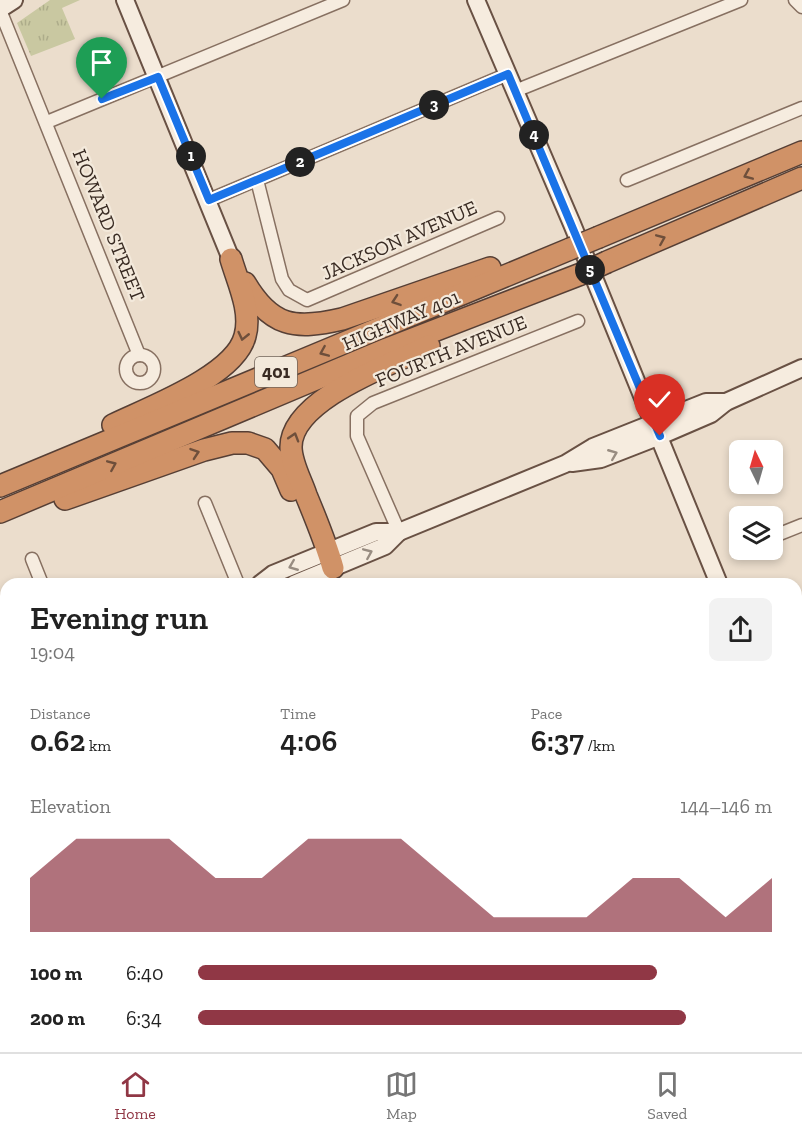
<!DOCTYPE html>
<meta charset="utf-8">
<style>
body{margin:0;font-family:"Zilla Slab",serif;background:#f2f2f2;color:#222;height:100vh;display:flex;flex-direction:column;font-size:22px;white-space:nowrap}
*{box-sizing:border-box;margin:0}
p{font-size:20px;color:#767676}
.icon{flex:none;width:33px;height:33px;fill:none;stroke:currentColor;stroke-width:2;stroke-linecap:round;stroke-linejoin:round}
.map{position:relative;flex:1;overflow:hidden}
.sheet{position:absolute;left:0px;top:578px;width:802px;height:476px;display:flex;flex-direction:column;background:#fff;border-radius:18px 18px 0 0;box-shadow:0 3px 9px #0003}
.sheet>*{flex:none}
.needle{width:39px;rotate:355deg}
.controls{position:absolute;left:729px;top:440px;display:grid;gap:12px}
.controls a{display:grid;place-items:center;width:54px;height:54px;border-radius:9px;background:#fff;box-shadow:0 3px 9px #0003;font-size:30px}
.pin{position:absolute;display:grid;place-items:center;width:51px;height:51px;color:#fff;margin:-62px -26px;border-radius:50% 50% 50% 0;rotate:-45deg;box-shadow:0 0 6px #0007}
.pin .icon{rotate:45deg}
.km{position:absolute;width:30px;height:30px;margin:-15px;border-radius:50%;background:#222;color:#fff;font-size:16px;line-height:30px;text-align:center}
.round{display:grid;place-items:center;flex:none;width:63px;height:63px;border-radius:9px;background:#f2f2f2}
.summary{display:flex;align-items:center;justify-content:space-between;height:102px;padding:0 30px}
h1{font-size:33px;font-weight:600;line-height:45px}
.stats{display:grid;grid-template-columns:repeat(3,1fr);gap:9px;height:102px;padding:6px 30px}
.stats div{display:grid;align-content:center}
.stats b{font-size:30px;font-weight:600}
.stats small{font-size:16px;font-weight:400}
.stats p{font-size:16px}
.chart{height:168px;padding:12px 30px}
.chart p{display:flex;justify-content:space-between}
.chart svg{width:100%;height:108px;margin-top:6px;fill:#903745;opacity:.7}
ul{padding:0 30px;list-style:none;font-size:20px}
li{display:grid;grid-template-columns:96px 72px 1fr;align-items:center;height:45px}
li i{height:15px;border-radius:8px;background:#903745}
.tabs{display:flex;justify-content:space-around;align-items:center;height:84px;border-top:2px solid #e0e0e0;background:#fff;font-size:16px;color:#767676}
.tabs a{display:grid;justify-items:center;gap:3px}
.tabs .selected{color:#903745}
.map>svg:first-child{display:block}
.grass{fill:url(#grass-tufts)}
.lines{fill:none;stroke-linecap:round;stroke-linejoin:round}
.minor-casing{stroke:#877061;stroke-width:15}
.secondary-casing{stroke:#695144;stroke-width:20}
.motorway-casing{stroke:#563f35;stroke-width:24}
.minor{stroke:#f6ecdf;stroke-width:12}
.secondary{stroke:#f6ecdf;stroke-width:16}
.motorway{stroke:#d09267;stroke-width:21}
.rail{stroke:#392b23;stroke-width:3;stroke-dasharray:10 10;stroke-linecap:butt}
.motorway-bridge-casing{stroke:#563f35;stroke-width:24;stroke-linecap:butt}
.motorway-bridge{stroke:#d09267;stroke-width:21}
.oneway{stroke:#6e4f3b}
.oneway2{stroke:#988c81}
.route-casing{stroke:#fff;stroke-width:12}
.route{stroke:#1a73e8;stroke-width:8}
.labels{text-anchor:middle;dominant-baseline:central;stroke-width:4.5;stroke-linejoin:round;paint-order:stroke}
.shield{fill:#f3e9db;stroke:#71645a;stroke-width:1.5}
.shield-label{font-size:18px;font-weight:bold;fill:#392b23}
.street-label{font-size:20px;fill:#392b23;stroke:#f3e9db}
</style>
<div class="map">
<svg width="802" height="1052" viewBox="0 0 802 1052">
<defs>
<pattern id="grass-tufts" width="24" height="20" patternUnits="userSpaceOnUse" patternTransform="scale(1.5)"><rect width="24" height="20" fill="#c9c8a1"/><path d="M3 7l-1-3M5 7V3M7 7l1-3M15 17l-1-3M17 17v-4M19 17l1-3" fill="none" stroke="#adac8a"/></pattern>
</defs>
<rect width="100%" height="100%" fill="#ebddcc"/>
<!-- grass -->
<polygon class="grass" points="50,0 80,0 62,8 75,39 31,56 17,23"/>
<g class="lines">
<!-- minor casing -->
<g class="minor-casing">
<g id="minor">
<polyline points="795,0 802,7"/>
<polyline points="0,10 139,355"/>
<polyline points="515,91 741,0"/>
<polyline points="47,122 343,0"/>
<polyline points="257,180 282,279 289,290 307,300 498,218"/>
<polyline points="627,180 802,108"/>
<polyline points="209,200 508,74"/>
<circle cx="140" cy="369" r="14"/>
<polyline points="205,503 238,584"/>
<polyline points="399,532 357,436 357,416 373,403 578,321"/>
<polyline points="772,537 802,525"/>
<polyline points="32,559 42,584"/>
<polyline points="0,971 6,969"/>
<polyline points="796,972 802,970"/>
<polyline points="88,1047 90,1052"/>
<polyline points="268,1047 270,1052"/>
<polyline points="433,1047 435,1052"/>
<polyline points="592,1047 594,1052"/>
<polyline points="557,1052 572,1047"/>
</g>
</g>
<!-- secondary casing -->
<g class="secondary-casing">
<g id="secondary">
<polyline points="125,0 231,259"/>
<polyline points="476,0 572,224 719,584"/>
<polyline points="0,9 14,0"/>
<polyline points="572,463 601,459 660,436 711,414 726,402 802,368"/>
<polyline points="260,584 273,574 376,532 399,532 565,464 593,447 706,402 726,402"/>
<polyline points="294,584 385,546 399,532"/>
<polyline points="0,695 6,693"/>
<polyline points="796,776 802,789"/>
</g>
</g>
<!-- motorway casing -->
<g class="motorway-casing">
<g id="motorway">
<polyline points="599,237 802,152"/>
<polyline points="607,262 802,178"/>
<path d="M245,283C271,327 295,330 342,319L490,268"/>
<path d="M113,425C148,408 235,376 245,336C252,311 238,283 231,259"/>
<polyline points="0,486 570,249"/>
<polyline points="65,499 204,450 232,443 248,443 265,449 282,469 291,490"/>
<polyline points="0,512 387,349 581,274"/>
<path d="M333,568C326,543 316,519 306,495C301,480 291,463 291,447C291,399 392,364 429,346"/>
</g>
</g>
<!-- minor -->
<use href="#minor" class="minor"/>
<!-- secondary -->
<use href="#secondary" class="secondary"/>
<!-- motorway -->
<use href="#motorway" class="motorway"/>
<!-- rail -->
<g class="rail">
<polyline points="796,638 802,636"/>
<polyline points="0,900 6,898"/>
</g>
<!-- motorway-bridge casing -->
<g class="motorway-bridge-casing">
<g id="motorway-bridge">
<polyline points="570,249 599,237"/>
<polyline points="581,274 607,262"/>
</g>
</g>
<!-- motorway-bridge -->
<use href="#motorway-bridge" class="motorway-bridge"/>
</g>
<!-- one-way arrows -->
<defs><path id="oneway-chevron" d="M-2-3.5L2.5 0L-2 3.5" fill="none" stroke-width="1.6" stroke-linecap="round" stroke-linejoin="round" transform="scale(1.5)"/></defs>
<g class="oneway">
<use href="#oneway-chevron" transform="translate(748 175) rotate(157)"/>
<use href="#oneway-chevron" transform="translate(661 239) rotate(-23)"/>
<use href="#oneway-chevron" transform="translate(396 301) rotate(161)"/>
<use href="#oneway-chevron" transform="translate(243 336) rotate(103)"/>
<use href="#oneway-chevron" transform="translate(324 352) rotate(157)"/>
<use href="#oneway-chevron" transform="translate(294 437) rotate(-73)"/>
<use href="#oneway-chevron" transform="translate(195 453) rotate(-19)"/>
<use href="#oneway-chevron" transform="translate(112 465) rotate(-23)"/>
</g>
<g class="oneway2">
<use href="#oneway-chevron" transform="translate(613 454) rotate(-22)"/>
<use href="#oneway-chevron" transform="translate(368 553) rotate(-23)"/>
<use href="#oneway-chevron" transform="translate(293 566) rotate(158)"/>
</g>
<g class="lines">
<!-- route casing -->
<g class="route-casing">
<polyline id="route" points="102,99 158,77 209,200 508,74 660,436"/>
</g>
<!-- route -->
<use href="#route" class="route"/>
</g>
<g class="labels">
<!-- shield labels -->
<rect class="shield" x="255" y="357" width="42" height="30" rx="4.5"/>
<g class="shield-label">
<text x="276" y="372">401</text>
</g>
<!-- street labels -->
<g class="street-label">
<text transform="translate(109 225) rotate(68)">HOWARD STREET</text>
<text transform="translate(399 240) rotate(-24)">JACKSON AVENUE</text>
<text transform="translate(401 320) rotate(-23)">HIGHWAY 401</text>
<text transform="translate(451 351) rotate(-22)">FOURTH AVENUE</text>
</g>
</g>
</svg>
<div class="controls">
<a><svg class="needle" viewBox="-14 -14 28 28"><path d="M0-13l5 13h-10z" fill="#e53935"/><path d="M0 13l5-13h-10z" fill="#767676"/></svg></a>
<a><svg class="icon" aria-label="layers" viewBox="0 0 24 24"><path d="M12 4l9 5-9 5-9-5zM3 14l9 5 9-5"/></svg></a>
</div>
<div class="pin" style="left:102px;top:99px;background:#1e9e55"><svg class="icon" aria-label="arrive" viewBox="0 0 24 24"><path d="M6 21V4h12l-3 4 3 4H6"/></svg></div>
<div class="pin" style="left:660px;top:436px;background:#d93025"><svg class="icon" aria-label="check" viewBox="0 0 24 24"><path d="M5 12l5 5 9-10"/></svg></div>
<b class="km" style="left:191px;top:156px">1</b>
<b class="km" style="left:300px;top:162px">2</b>
<b class="km" style="left:434px;top:105px">3</b>
<b class="km" style="left:534px;top:135px">4</b>
<b class="km" style="left:590px;top:270px">5</b>
<section class="sheet">
<div class="summary"><div><h1>Evening run</h1><p>19:04</p></div><a class="round"><svg class="icon" aria-label="share" viewBox="0 0 24 24"><path d="M12 15V3M7 8l5-5 5 5M5 13v7h14v-7"/></svg></a></div>
<div class="stats">
<div><p>Distance</p><b>0.62<small> km</small></b></div>
<div><p>Time</p><b>4:06</b></div>
<div><p>Pace</p><b>6:37<small> /km</small></b></div>
</div>
<div class="chart"><p><span>Elevation</span>144–146 m</p>
<svg viewBox="0 0 160 44" preserveAspectRatio="none"><path d="M0 44V22L10 6L20 6L30 6L40 22L50 22L60 6L70 6L80 6L90 22L100 38L110 38L120 38L130 22L140 22L150 38L160 22V44z"/></svg>
</div>
<ul>
<li><b>100 m</b>6:40<i style="width:80%"></i></li>
<li><b>200 m</b>6:34<i style="width:85%"></i></li>
</ul>
</section>
</div>
<nav class="tabs">
<a class="selected"><svg class="icon" aria-label="home" viewBox="0 0 24 24"><path d="M3 11l9-7 9 7M6 9v11h12V9"/></svg>Home</a>
<a><svg class="icon" aria-label="map" viewBox="0 0 24 24"><path d="M3 6l6-2 6 2 6-2v14l-6 2-6-2-6 2zM9 4v14M15 6v14"/></svg>Map</a>
<a><svg class="icon" aria-label="saved" viewBox="0 0 24 24"><path d="M7 4h10v16l-5-4-5 4z"/></svg>Saved</a>
</nav>
